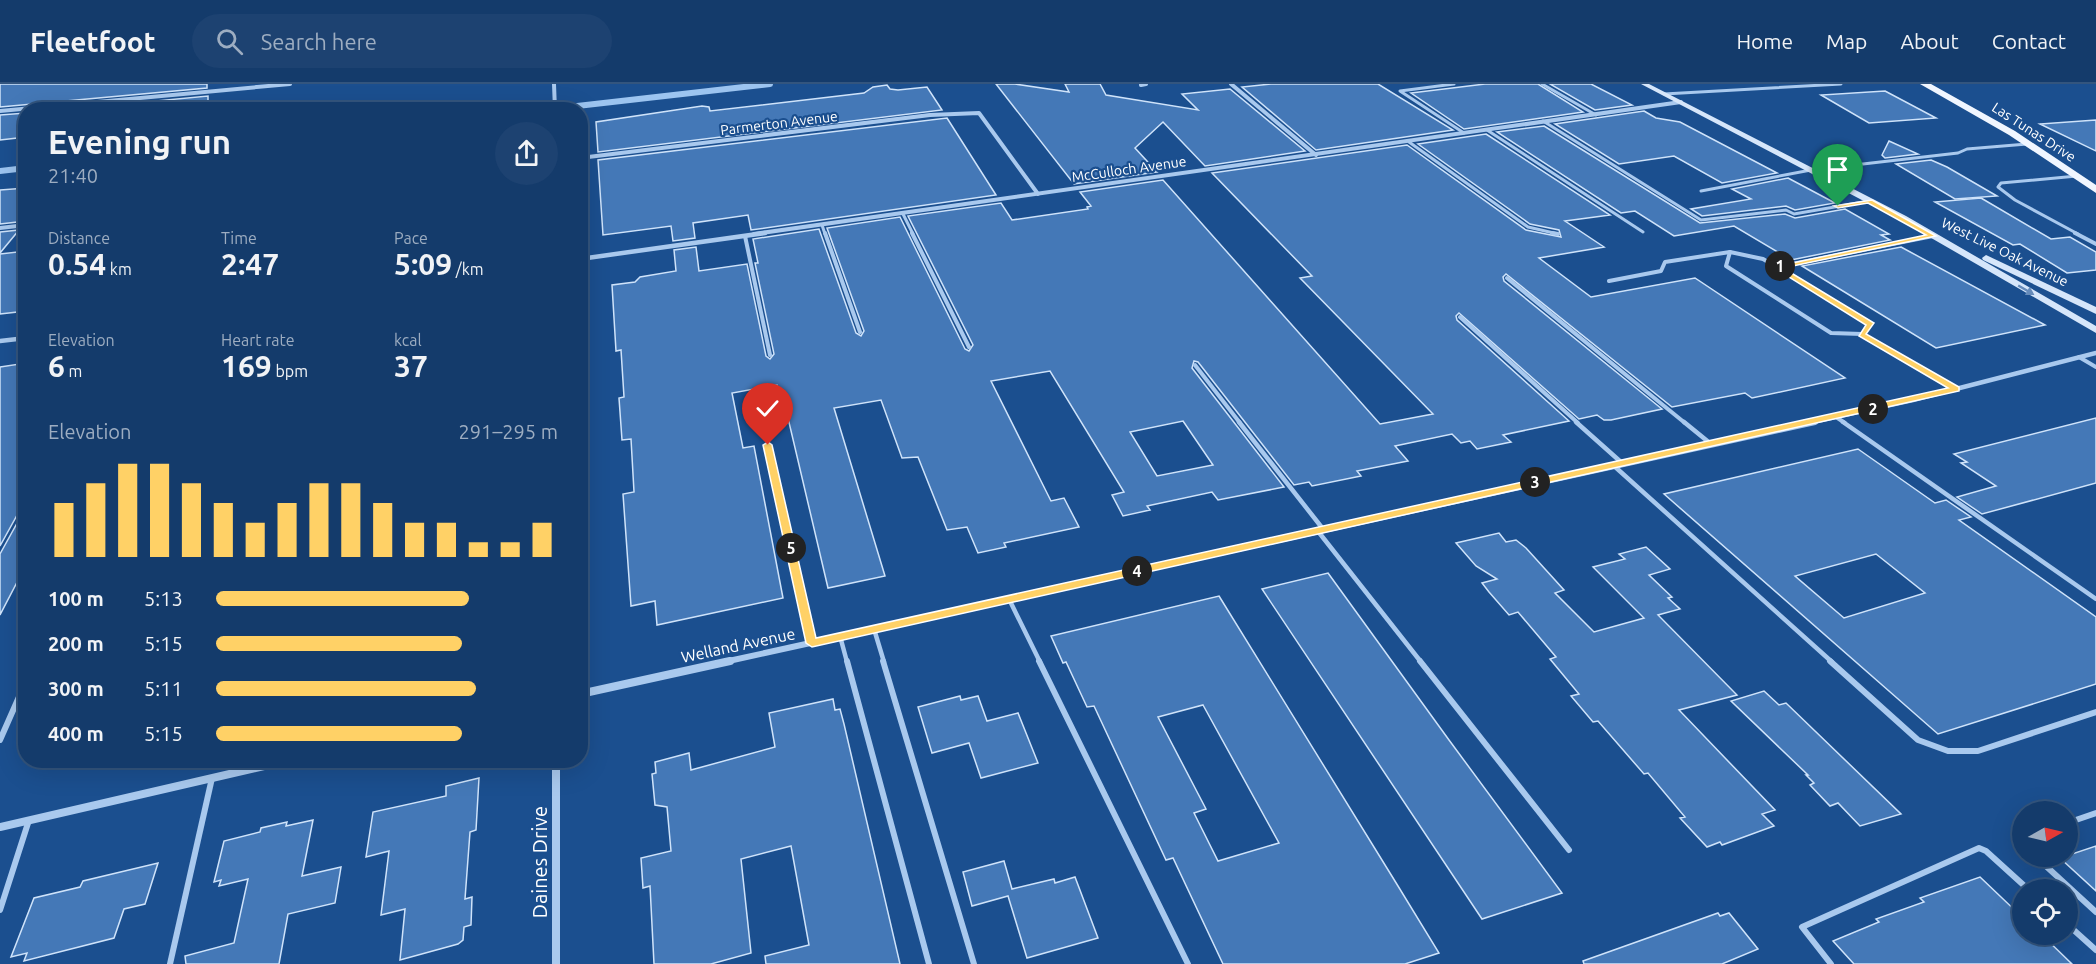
<!DOCTYPE html>
<meta charset="utf-8">
<style>
body{margin:0;font-family:Ubuntu,sans-serif;background:#1d4271;color:#f1f3f6;height:100vh;display:flex;flex-direction:column;font-size:22px;white-space:nowrap}
*{box-sizing:border-box;margin:0}
p{font-size:20px;color:#9dadc1}
.icon{flex:none;width:33px;height:33px;fill:none;stroke:currentColor;stroke-width:2;stroke-linecap:round;stroke-linejoin:round}
.map{position:relative;flex:1;overflow:hidden}
.drawer{position:absolute;left:18px;top:18px;width:570px;height:666px;display:flex;flex-direction:column;background:#143b6b;border-radius:24px;box-shadow:0 6px 24px #0002,0 0 0 2px #33557e}
.drawer>*{flex:none}
.needle{width:39px;rotate:82deg}
.tools{position:absolute;left:2012px;top:717px;display:grid;gap:12px}
.tools a{display:grid;place-items:center;width:66px;height:66px;border-radius:50%;background:#143b6b;box-shadow:0 6px 24px #0002,0 0 0 2px #33557e;font-size:30px}
.pin{position:absolute;display:grid;place-items:center;width:51px;height:51px;color:#fff;margin:-62px -26px;border-radius:50% 50% 50% 0;rotate:-45deg;box-shadow:0 0 6px #0007}
.pin .icon{rotate:45deg}
.km{position:absolute;width:30px;height:30px;margin:-15px;border-radius:50%;background:#222;color:#fff;font-size:16px;line-height:30px;text-align:center}
.round{display:grid;place-items:center;flex:none;width:63px;height:63px;border-radius:32px;background:#1d4271}
.head{display:flex;align-items:center;justify-content:space-between;height:102px;padding:0 30px}
h1{font-size:33px;font-weight:700;line-height:45px}
.figures{display:grid;grid-template-columns:repeat(3,1fr);gap:9px;height:102px;padding:6px 30px}
.figures div{display:grid;align-content:center}
.figures b{font-size:30px;font-weight:700}
.figures small{font-size:16px;font-weight:400}
.figures p{font-size:16px}
.chart{height:168px;padding:12px 30px}
.chart p{display:flex;justify-content:space-between}
.chart svg{width:100%;height:108px;margin-top:6px;stroke:#ffd166;stroke-width:6}
ul{padding:0 30px;list-style:none;font-size:20px}
li{display:grid;grid-template-columns:96px 72px 1fr;align-items:center;height:45px}
li i{height:15px;border-radius:8px;background:#ffd166}
header{display:flex;align-items:center;gap:36px;box-sizing:border-box;height:84px;padding:0 30px;background:#143b6b;border-bottom:2px solid #33557e}
header strong{font-size:28px}
nav{display:flex;gap:33px;margin-inline-start:auto;font-size:21px}
.search{width:420px;height:54px;background:#1d4271;display:flex;align-items:center;gap:15px;box-sizing:border-box;padding:0 21px;border-radius:33px;color:#9dadc1;font-size:22px}
.map>svg:first-child{display:block}
.lines{fill:none;stroke-linecap:round;stroke-linejoin:round}
.stream{stroke:#9cc4f0;stroke-width:6}
.building{fill:#4478b7;stroke:#cfe3fa;stroke-width:1.5;fill-rule:evenodd}
.lane-far3{stroke:#a9c9ee;stroke-width:3}
.lane-far2{stroke:#a9c9ee;stroke-width:4}
.lane-far1{stroke:#a9c9ee;stroke-width:4.5}
.lane{stroke:#a9c9ee;stroke-width:6}
.street-far3{stroke:#a9c9ee;stroke-width:4}
.street-far2{stroke:#a9c9ee;stroke-width:4.5}
.street-far1{stroke:#a9c9ee;stroke-width:6}
.street{stroke:#a9c9ee;stroke-width:8}
.secondary{fill:#d6e6fa;fill-rule:evenodd}
.primary{fill:#f0f6ff;fill-rule:evenodd}
.oneway{fill:#668bba}
.route{fill:#ffd166;stroke:#fff;stroke-width:1.5}
.labels{text-anchor:middle;dominant-baseline:central;stroke-width:4.5;stroke-linejoin:round;paint-order:stroke}
.far-street-label{font-size:14px;fill:#fff;stroke:#1b4f8f}
.street-label{font-size:16px;fill:#fff;stroke:#1b4f8f}
.near-street-label{font-size:20px;fill:#fff;stroke:#1b4f8f}
</style>
<header>
<strong>Fleetfoot</strong>
<div class="search"><svg class="icon" aria-label="search" viewBox="0 0 24 24"><circle cx="10" cy="10" r="6"/><path d="M15 15l6 6"/></svg>Search here</div>
<nav><a>Home</a><a>Map</a><a>About</a><a>Contact</a></nav>
</header>
<div class="map">
<svg width="2096" height="880" viewBox="0 0 2096 880">
<rect width="100%" height="100%" fill="#1b4f8f"/>
<g class="lines">
<!-- stream -->
<g class="stream">
<polyline points="542,26 770,0"/>
<polyline points="0,87 26,84"/>
</g>
</g>
<!-- building -->
<g class="building">
<polygon points="0,0 207,0 207,4 0,23"/>
<polygon points="996,0 1015,0 1069,8 1065,0 1100,0 1106,11 1198,26 1182,10 1230,5 1305,67 1205,82 1163,38 1135,64 1157,88 1074,100"/>
<polygon points="1271,0 1378,0 1453,46 1316,66 1242,3"/>
<polygon points="1485,0 1538,0 1583,28 1464,45 1411,9"/>
<polygon points="1550,0 1591,0 1632,21 1595,26"/>
<polygon points="887,1 890,5 898,6 927,3 942,26 598,68 596,38 702,22 709,23 710,27 864,9 873,3"/>
<polygon points="1885,7 1936,34 1869,39 1821,11"/>
<polygon points="208,12 208,26 61,26"/>
<polygon points="1644,27 1656,34 1680,38 1777,89 1722,99 1674,72 1619,80 1555,40"/>
<polygon points="26,29 26,53 0,56 0,31"/>
<polygon points="947,34 996,111 751,146 748,131 693,139 695,154 673,157 671,142 603,151 598,76"/>
<polygon points="2096,36 2096,67 2040,40"/>
<polygon points="1544,42 1700,139 1785,130 1795,134 1845,125 1889,150 1881,151 1890,156 1791,176 1734,142 1674,152 1635,127 1621,129 1497,48"/>
<path d="M1486,50L1610,131L1565,137L1604,163L1539,174L1591,213L1695,194L1845,294L1752,314L1745,309L1672,323L1506,190L1503,193L1504,197L1662,325L1611,336H1604L1597,331L1579,335L1459,229L1456,232L1457,236L1569,337L1503,351L1511,358L1477,365L1470,357L1461,359L1452,350L1395,362L1408,377L1357,387L1361,392L1312,402L1309,398L1294,401L1198,278L1194,277L1192,284L1284,403L1218,416L1212,408L1147,422L1150,426L1123,432L1112,411L1124,408L1050,287L991,297L1051,417L1064,414L1079,443L1004,459L1006,463L978,469L967,443L947,446L918,373L902,374L881,316L834,324L885,492L828,504L784,317L781,318L777,301L732,309L743,364L754,362L783,514L657,541L655,517L631,522L623,410L634,408L631,355L622,356L619,314L624,313L621,266L616,267L612,201L635,198L640,193L676,187L674,166L696,163L699,187L747,180L766,272L770,275L774,270L755,179H758L753,155L819,145L856,249L861,252L864,247L827,144L900,133L965,265L969,267L973,261L908,132L1001,119L1012,136L1088,125L1087,123L1091,122L1080,108L1163,96L1380,340L1433,330L1300,194L1312,192L1212,89L1407,61L1526,146L1561,153L1559,146L1530,140L1418,60ZM1183,337L1213,381L1157,392L1130,348Z"/>
<polygon points="1889,57 1918,70 1885,74 1882,71"/>
<polygon points="1931,76 1947,83 1997,112 1955,115 1896,80"/>
<polygon points="1788,94 1835,119 1795,126 1786,122 1702,132 1691,125 1751,115 1732,105"/>
<polygon points="26,104 26,137 0,140 0,106"/>
<polygon points="1981,114 2051,155 2070,153 2096,168 2096,186 2067,189 2020,160 2013,161 1935,118"/>
<polygon points="19,146 0,169 0,148"/>
<polygon points="1901,163 2045,241 1936,264 1802,182"/>
<polygon points="26,167 26,227 0,230 0,170"/>
<polygon points="26,279 26,415 0,462 0,283"/>
<polygon points="2096,334 2096,399 1982,430 1957,413 1996,402 1961,379 1967,378 1954,370"/>
<path d="M1858,365L1935,419L1946,416L1971,433L1959,436L2096,533V600L1938,650L1664,410ZM1876,470L1925,509L1844,534L1795,492Z"/>
<polygon points="26,423 26,481 0,531 0,470"/>
<polygon points="1499,449 1506,458 1516,456 1526,464 1564,506 1555,509 1594,548 1644,534 1593,483 1625,475 1619,470 1646,463 1670,485 1649,491 1672,513 1668,514 1680,525 1658,531 1737,611 1679,626 1775,726 1762,730 1774,742 1722,761 1720,758 1707,763 1680,734 1685,733 1648,689 1644,690 1598,637 1593,638 1571,612 1579,610 1550,575 1556,573 1518,528 1509,531 1489,508 1482,499 1497,495 1476,482 1456,459"/>
<polygon points="1328,489 1449,656 1562,809 1482,835 1262,505"/>
<path d="M1219,512L1398,802L1439,869L1405,880H1223L1173,774L1166,776L1094,622L1087,623L1066,578L1063,579L1051,552ZM1203,621L1279,759L1218,777L1194,729L1206,725L1158,633Z"/>
<polygon points="1764,607 1779,621 1786,619 1901,730 1860,742 1838,719 1830,722 1810,701 1814,699 1806,691 1808,691 1731,617"/>
<polygon points="960,612 961,616 978,612 987,637 1018,629 1038,679 981,694 969,659 932,669 918,623"/>
<polygon points="833,615 835,626 840,625 844,640 900,880 766,880 765,872 809,861 791,762 741,775 751,869 711,880 654,880 650,802 643,804 641,774 671,767 667,723 655,721 652,690 656,689 655,678 689,669 691,686 775,663 769,629"/>
<polygon points="479,694 476,746 470,748 465,815 472,813 471,841 464,843 463,856 458,860 400,876 405,825 381,831 389,767 366,773 373,728 446,712 446,702"/>
<polygon points="313,736 302,792 341,783 335,819 288,830 279,880 186,880 185,872 234,859 248,795 219,802 221,796 214,798 224,757 260,748 261,744 287,738 286,742"/>
<polygon points="2096,762 2096,807 2060,774"/>
<polygon points="1004,777 1012,805 1054,795 1055,799 1075,793 1098,854 1027,874 1008,812 972,822 963,788"/>
<polygon points="158,779 145,820 124,825 114,854 24,877 27,869 11,873 34,814 80,803 83,797"/>
<polygon points="1980,793 2022,833 2022,850 2041,850 2072,880 1854,880 1833,857 1879,838 1876,835 1924,818 1920,814"/>
<polygon points="1718,829 1720,832 1729,829 1758,865 1722,880 1584,880 1583,877"/>
</g>
<g class="lines">
<!-- lane-far3 -->
<g class="lane-far3">
<polyline points="1454,0 1400,7 1464,49"/>
<polyline points="1542,0 1596,31"/>
<polyline points="1664,10 1841,0"/>
<polyline points="1543,37 1701,136 1786,126 1794,130 1869,117"/>
<polyline points="1487,46 1643,148"/>
<polyline points="1409,58 1528,143 1558,150"/>
<polyline points="2077,92 2001,99 1998,103 2015,116 2078,150"/>
<polyline points="1701,107 1811,86 1958,69 1967,65 2027,60"/>
<polyline points="903,130 913,150"/>
<polyline points="822,141 825,150"/>
</g>
<!-- lane-far2 -->
<g class="lane-far2">
<polyline points="825,149 860,248"/>
<polyline points="912,149 969,263"/>
<polyline points="1552,149 1558,150"/>
<polyline points="2075,149 2096,160"/>
<polyline points="745,152 770,271"/>
<polygon points="1730,168 1763,175 1871,240 1862,250 1831,249 1726,182"/>
<polyline points="1777,183 1933,152"/>
<polyline points="1507,194 1685,339"/>
<polyline points="1609,197 1661,187 1665,178 1730,168"/>
<polyline points="1460,233 1578,339"/>
<polyline points="1862,250 1956,305"/>
<polyline points="2079,273 2096,283"/>
<polyline points="1195,281 1240,339"/>
<polyline points="1836,333 1845,339"/>
</g>
<!-- lane-far1 -->
<g class="lane-far1">
<polyline points="1239,338 1323,445"/>
<polyline points="1576,338 1622,379"/>
<polyline points="1684,338 1711,360"/>
<polyline points="1843,338 2096,515"/>
<polyline points="768,361 812,559"/>
<polyline points="1613,381 1832,578"/>
<polyline points="1317,446 1421,578"/>
<polyline points="1009,515 1040,578"/>
<polyline points="874,545 884,578"/>
<polyline points="840,552 847,578"/>
</g>
<!-- lane -->
<g class="lane">
<polyline points="847,577 929,880"/>
<polyline points="883,577 974,880"/>
<polyline points="1039,577 1188,880"/>
<polyline points="1420,577 1569,766"/>
<polyline points="1830,577 1918,656 1948,667 1978,667 2096,628"/>
<polyline points="0,656 26,597"/>
<polyline points="236,689 239,676"/>
<polyline points="2067,739 2096,729"/>
<polyline points="2022,755 2018,757 2022,761"/>
<polyline points="2035,772 2096,828"/>
<polyline points="0,826 29,736"/>
<polyline points="2067,840 2096,866"/>
<polyline points="170,880 212,694"/>
<polyline points="1831,880 1802,843 1979,764 1986,767 2029,806"/>
</g>
<!-- street-far3 -->
<g class="street-far3">
<polyline points="554,0 555,26"/>
<polyline points="1231,0 1316,71"/>
<polyline points="1141,1 1146,0"/>
<polyline points="0,27 290,0"/>
<polyline points="580,74 930,31 979,29 1038,110"/>
<polyline points="0,144 26,141"/>
<polyline points="754,150 1681,18"/>
</g>
<!-- street-far2 -->
<g class="street-far2">
<polyline points="580,175 765,149"/>
<polyline points="0,257 26,254"/>
<polyline points="1808,339 1913,316 2096,269"/>
</g>
<!-- street-far1 -->
<polyline class="street-far1" points="724,578 1815,338"/>
<!-- street -->
<g class="street">
<polyline points="580,610 730,577"/>
<polyline points="556,676 556,880"/>
<polyline points="0,743 290,676"/>
</g>
<!-- secondary -->
<g class="secondary">
<polygon points="1641,0 1649,0 1906,132 2096,242 2096,249 1900,136"/>
<polygon points="1986,171 2096,223 2096,230 1983,176 1982,174"/>
</g>
<!-- primary -->
<polygon class="primary" points="1920,0 1931,0 2015,47 2096,101 2096,109 2009,51"/>
</g>
<!-- one-way arrows -->
<defs><path id="oneway-solid" d="M-6-.8H1V-3.2L6.5 0L1 3.2V.8H-6Z" transform="scale(1.5)"/></defs>
<use class="oneway" href="#oneway-solid" transform="translate(2026 206) rotate(30)"/>
<!-- route -->
<polygon class="route" points="1872,116 1936,152 1783,184 1874,239 1866,250 1959,303 1959,307 812,563 806,559 763,361 768,358 772,361 816,554 1948,304 1859,252 1866,241 1773,183 1926,151 1868,119 1838,124 1834,122"/>
<g class="labels">
<!-- far-street labels -->
<g class="far-street-label">
<text transform="translate(779 39) rotate(-7)">Parmerton Avenue</text>
<text transform="translate(2034 48) rotate(33)">Las Tunas Drive</text>
<text transform="translate(1129 85) rotate(-8)">McCulloch Avenue</text>
<text transform="translate(2005 168) rotate(26)">West Live Oak Avenue</text>
</g>
<!-- street labels -->
<g class="street-label">
<text transform="translate(738 561) rotate(-12)">Welland Avenue</text>
</g>
<!-- near-street labels -->
<g class="near-street-label">
<text transform="translate(539 778) rotate(-90)">Daines Drive</text>
</g>
</g>
</svg>
<div class="tools">
<a><svg class="needle" viewBox="-14 -14 28 28"><path d="M0-13l5 13h-10z" fill="#e53935"/><path d="M0 13l5-13h-10z" fill="#9dadc1"/></svg></a>
<a><svg class="icon" aria-label="locate" viewBox="0 0 24 24"><circle cx="12" cy="12" r="6"/><path d="M12 2v4M12 18v4M2 12h4M18 12h4"/></svg></a>
</div>
<div class="pin" style="left:1838px;top:122px;background:#1e9e55"><svg class="icon" aria-label="arrive" viewBox="0 0 24 24"><path d="M6 21V4h12l-3 4 3 4H6"/></svg></div>
<div class="pin" style="left:768px;top:361px;background:#d93025"><svg class="icon" aria-label="check" viewBox="0 0 24 24"><path d="M5 12l5 5 9-10"/></svg></div>
<b class="km" style="left:1780px;top:182px">1</b>
<b class="km" style="left:1873px;top:325px">2</b>
<b class="km" style="left:1535px;top:398px">3</b>
<b class="km" style="left:1137px;top:487px">4</b>
<b class="km" style="left:791px;top:464px">5</b>
<section class="drawer">
<div class="head"><div><h1>Evening run</h1><p>21:40</p></div><a class="round"><svg class="icon" aria-label="share" viewBox="0 0 24 24"><path d="M12 15V3M7 8l5-5 5 5M5 13v7h14v-7"/></svg></a></div>
<div class="figures">
<div><p>Distance</p><b>0.54<small> km</small></b></div>
<div><p>Time</p><b>2:47</b></div>
<div><p>Pace</p><b>5:09<small> /km</small></b></div>
</div>
<div class="figures">
<div><p>Elevation</p><b>6<small> m</small></b></div>
<div><p>Heart rate</p><b>169<small> bpm</small></b></div>
<div><p>kcal</p><b>37</b></div>
</div>
<div class="chart"><p><span>Elevation</span>291–295 m</p>
<svg viewBox="0 0 160 44" preserveAspectRatio="none"><path d="M5 44V22M15 44V14M25 44V6M35 44V6M45 44V14M55 44V22M65 44V30M75 44V22M85 44V14M95 44V14M105 44V22M115 44V30M125 44V30M135 44V38M145 44V38M155 44V30"/></svg>
</div>
<ul>
<li><b>100 m</b>5:13<i style="width:74%"></i></li>
<li><b>200 m</b>5:15<i style="width:72%"></i></li>
<li><b>300 m</b>5:11<i style="width:76%"></i></li>
<li><b>400 m</b>5:15<i style="width:72%"></i></li>
</ul>
</section>
</div>
